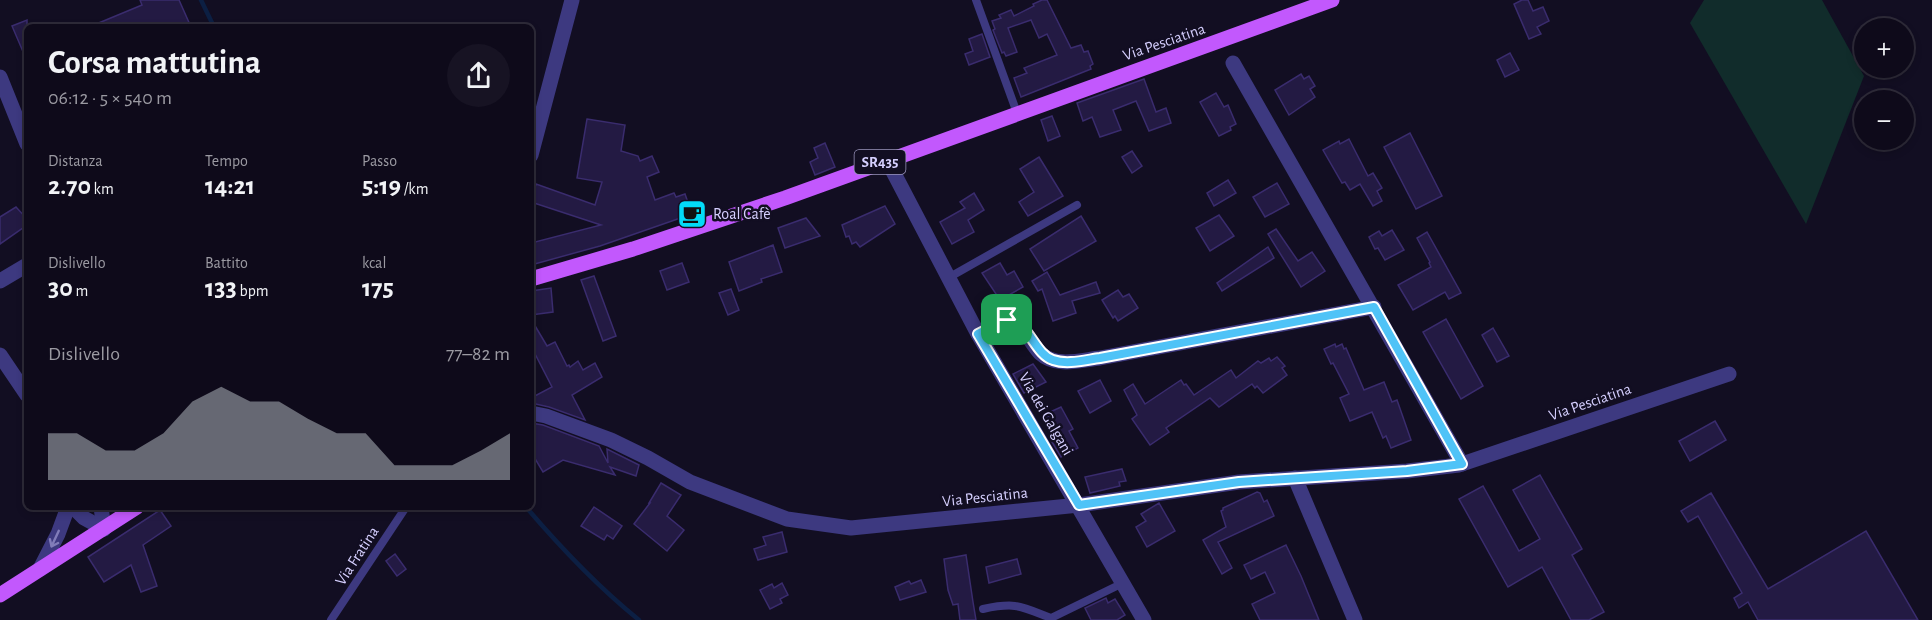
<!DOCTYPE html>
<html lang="it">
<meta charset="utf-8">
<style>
body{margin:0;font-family:"Alegreya Sans",sans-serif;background:#171323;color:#f1f3f6;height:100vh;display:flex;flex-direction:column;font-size:22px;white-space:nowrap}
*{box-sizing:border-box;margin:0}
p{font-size:20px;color:#9b9aa2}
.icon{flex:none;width:33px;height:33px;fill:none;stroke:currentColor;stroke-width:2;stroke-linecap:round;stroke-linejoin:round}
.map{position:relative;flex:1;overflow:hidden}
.sheet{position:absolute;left:24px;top:24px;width:510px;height:486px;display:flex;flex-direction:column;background:#0e0a1a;border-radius:9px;box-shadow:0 3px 9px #0003,0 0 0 2px #2e2b39}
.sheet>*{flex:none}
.tools{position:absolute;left:1854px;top:18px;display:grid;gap:12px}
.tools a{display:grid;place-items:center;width:60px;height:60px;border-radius:50%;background:#0e0a1a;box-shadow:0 3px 9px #0003,0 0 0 2px #2e2b39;font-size:30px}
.pin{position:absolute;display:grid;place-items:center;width:51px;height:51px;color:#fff;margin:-26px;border-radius:12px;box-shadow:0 3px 9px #0006}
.round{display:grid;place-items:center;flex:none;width:63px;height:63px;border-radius:32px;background:#171323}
.head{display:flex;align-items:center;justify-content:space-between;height:102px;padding:0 24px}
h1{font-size:33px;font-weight:700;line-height:45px}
.metrics{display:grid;grid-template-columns:repeat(3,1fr);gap:9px;height:102px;padding:6px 24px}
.metrics div{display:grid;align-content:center}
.metrics b{font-size:26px;font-weight:700}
.metrics small{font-size:16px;font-weight:400}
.metrics p{font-size:16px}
.chart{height:168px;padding:12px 24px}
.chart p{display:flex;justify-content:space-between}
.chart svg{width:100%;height:108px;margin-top:6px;fill:#8c9099;opacity:.7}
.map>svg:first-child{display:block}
.green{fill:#112c2b}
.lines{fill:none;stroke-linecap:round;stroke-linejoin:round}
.stream{stroke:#0c1f43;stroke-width:4.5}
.building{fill:#231a43;stroke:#3a2c6e;stroke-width:1.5}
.service{stroke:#3d3980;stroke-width:8}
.minor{stroke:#3d3980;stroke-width:15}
.tertiary{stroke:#3d3980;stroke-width:15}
.primary{stroke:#c258fd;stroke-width:15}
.oneway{stroke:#817cb9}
.route-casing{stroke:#fff;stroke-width:12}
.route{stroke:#4fc3f7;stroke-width:8}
.labels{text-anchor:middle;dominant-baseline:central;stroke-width:5;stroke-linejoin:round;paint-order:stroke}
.shield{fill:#120e22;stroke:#9a95bc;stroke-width:1.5}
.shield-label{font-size:15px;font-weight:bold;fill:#d5cffe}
.street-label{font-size:16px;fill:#d5cffe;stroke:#120e22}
.poi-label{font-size:16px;fill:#d5cffe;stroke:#120e22;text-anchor:start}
</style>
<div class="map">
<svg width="1932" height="620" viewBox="0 0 1932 620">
<rect width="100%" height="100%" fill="#120e22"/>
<!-- green -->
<polygon class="green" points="1704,0 1822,0 1864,76 1806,224 1690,23"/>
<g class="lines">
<!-- stream -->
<g class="stream">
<polyline points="201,0 214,27"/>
<path d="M526,507C561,548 597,586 639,620"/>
</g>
</g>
<!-- building -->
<g class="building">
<polygon points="140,0 179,0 191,27 89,27 142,5"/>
<polygon points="1042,0 1047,0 1071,48 1081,45 1084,52 1088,51 1093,64 1090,66 1091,69 1021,97 1014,78 1027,73 1024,68 1057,55 1047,34 1039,38 1031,20 1008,28 1017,52 1006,56 1004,52 1002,53 993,30 995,29 992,21 1001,18 999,15 1011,10 1014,16 1034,6 1033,4"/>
<polygon points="1522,0 1528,0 1533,11 1543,7 1549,21 1537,27 1541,34 1529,39 1514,4"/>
<polygon points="27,20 27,61 12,26"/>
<polygon points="982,34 990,57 969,65 965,54 973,51 969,39"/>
<polygon points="1510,53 1519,70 1505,77 1497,60"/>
<polygon points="1301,74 1304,79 1309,76 1315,86 1310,89 1315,97 1289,115 1275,90"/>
<polygon points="1144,79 1156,112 1166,108 1171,123 1149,131 1136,101 1113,110 1121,130 1100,137 1092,117 1083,121 1077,103"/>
<polygon points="1216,93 1224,107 1228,105 1236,124 1230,127 1231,130 1219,136 1200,102"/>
<polygon points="1052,116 1060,136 1048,141 1041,120"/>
<polygon points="587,119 625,125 621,151 638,156 640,161 652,156 659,172 647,177 655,200 674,193 676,197 685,194 692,214 600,246 531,265 531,243 601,225 531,202 536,184 595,205 602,182 577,178"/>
<polygon points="1410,133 1442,196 1416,209 1384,147"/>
<polygon points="1349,139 1368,176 1373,173 1382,188 1377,191 1382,201 1373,206 1360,184 1350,190 1345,182 1342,183 1323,150 1339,141 1340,144"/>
<polygon points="825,143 835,167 815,175 810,162 818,158 814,148"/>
<polygon points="1132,151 1142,166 1132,173 1122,157"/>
<polygon points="1039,157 1063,196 1028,216 1019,202 1034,192 1020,169"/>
<polygon points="1228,180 1236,193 1214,206 1207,193"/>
<polygon points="1277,183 1289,204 1265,217 1253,197"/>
<polygon points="974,193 984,210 968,220 974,232 952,244 940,222 965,208 960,202"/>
<polygon points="885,206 895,224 860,247 856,242 852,244 849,236 846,237 842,225"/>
<polygon points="16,207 27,219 27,225 0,244 0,217"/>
<polygon points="1219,215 1234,236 1210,251 1196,228"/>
<polygon points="1081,216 1096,241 1044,271 1030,249"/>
<polygon points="806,218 820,236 785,248 778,228"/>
<polygon points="1276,229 1298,261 1312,252 1325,271 1301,287 1268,234"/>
<polygon points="1392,230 1404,250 1385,260 1378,248 1375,249 1369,237 1379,231 1382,236"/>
<polygon points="1427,232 1461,293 1449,299 1445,292 1413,310 1398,285 1431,267 1429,263 1430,262 1417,238"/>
<polygon points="773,245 782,272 761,279 762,282 739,291 729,262"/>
<polygon points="1268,247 1274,258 1222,291 1217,283"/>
<polygon points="682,263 689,282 667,290 660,271"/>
<polygon points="1000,263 1007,275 1014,271 1023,287 1000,300 982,273"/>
<polygon points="1047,272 1060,295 1096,282 1100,293 1072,301 1076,313 1053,321 1042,289 1038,291 1032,281"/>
<polygon points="594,276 616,336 603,341 581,280"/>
<polygon points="551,288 553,312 531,315 531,291"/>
<polygon points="731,289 739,310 728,315 719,293"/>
<polygon points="1118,290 1123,297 1129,294 1138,308 1118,321 1115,316 1113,318 1102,300"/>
<polygon points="531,319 547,346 555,342 567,366 569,365 570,367 578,361 583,370 595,363 602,377 572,395 585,420 549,407 531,403 531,398 552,387 531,346"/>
<polygon points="1446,319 1483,386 1461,399 1423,332"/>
<polygon points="1493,328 1509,356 1497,362 1482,335"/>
<polygon points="1335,344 1336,347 1342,344 1344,349 1346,348 1364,390 1384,382 1392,402 1397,400 1411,440 1391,448 1386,436 1383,438 1372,412 1350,421 1340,398 1349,394 1333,363 1331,364 1324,349"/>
<polygon points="1277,357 1285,366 1282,368 1287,375 1263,393 1257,386 1255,388 1252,384 1219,407 1210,398 1166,428 1169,432 1150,445 1132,419 1137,415 1124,390 1133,384 1145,404 1181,380 1184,385 1186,384 1194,395 1231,370 1236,378 1258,361 1261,363 1269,358 1271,361"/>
<polygon points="1033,364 1046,382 1024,393 1013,374"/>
<polygon points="1100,380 1111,401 1090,413 1078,391"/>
<polygon points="1061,407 1073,429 1069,431 1078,448 1061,457 1049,437 1053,436 1044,419 1049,416 1048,413"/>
<polygon points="1715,421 1726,440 1690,461 1679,441"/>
<polygon points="531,423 543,425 599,446 608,463 607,449 639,465 636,476 610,467 615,475 563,460 543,472 531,452"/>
<polygon points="1122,469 1126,481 1119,482 1120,486 1090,493 1085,477"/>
<polygon points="1540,475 1582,549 1572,555 1604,612 1589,620 1571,620 1542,567 1508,587 1459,499 1483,486 1519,551 1540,539 1513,490"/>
<polygon points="661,483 681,495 667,516 684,530 667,551 634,524 650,503 649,503"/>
<polygon points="1257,492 1260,493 1264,502 1267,500 1274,516 1218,542 1232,568 1222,574 1203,540 1226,527 1221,511 1223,510 1223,508"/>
<polygon points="1711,493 1768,589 1866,531 1918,620 1758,620 1748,602 1739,608 1734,598 1742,593 1698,516 1688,522 1681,511"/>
<polygon points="1159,503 1175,531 1147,547 1136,527 1146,521 1141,514"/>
<polygon points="594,507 622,526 613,539 607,535 604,540 581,526"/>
<polygon points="160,510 171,526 143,545 157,586 141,592 131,565 104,582 88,557"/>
<polygon points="782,532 787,552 758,560 754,549 766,545 763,537"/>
<polygon points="1286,545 1301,576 1319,620 1260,620 1252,604 1275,593 1265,572 1251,579 1244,565"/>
<polygon points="395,554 406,569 397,576 386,561"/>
<polygon points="966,555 973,602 976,620 960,620 958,604 953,605 948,590 944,559"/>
<polygon points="1017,559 1021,574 989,583 986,567"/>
<polygon points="921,580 926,592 900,600 895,587 909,581 911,584"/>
<polygon points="782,583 788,595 780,599 782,603 770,609 760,590 772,584 774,588"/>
<polygon points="1106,598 1108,603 1115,599 1125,615 1117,620 1091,620 1085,608"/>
</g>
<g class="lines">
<!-- service -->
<g class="service">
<polyline points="976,0 1017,113"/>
<polyline points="948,278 1077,205"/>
<path d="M983,609C1016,602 1020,606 1051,618L1123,583"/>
<polyline points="331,620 406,507"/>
</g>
<!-- minor -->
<g class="minor">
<polyline points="1233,63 1462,464"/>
<polyline points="0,77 27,144"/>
<polyline points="531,155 572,0"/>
<polyline points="0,281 27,265"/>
<path d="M978,334L1007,320L1017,322C1026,332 1032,344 1040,353C1056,368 1081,360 1100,358L1374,307"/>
<polyline points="531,413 546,416 611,440 648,458 690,482 787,519 851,528 1079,505 1239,482 1407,471 1459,465 1729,374"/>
<polyline points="1295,478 1355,620"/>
</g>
<!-- tertiary -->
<g class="tertiary">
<polyline points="887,160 978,334 1144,620"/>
<polyline points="0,355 27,395"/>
<polyline points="73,507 84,518 104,529"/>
<polyline points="101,507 104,529"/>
<polyline points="40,569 58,534 68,507"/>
</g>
<!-- primary -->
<g class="primary">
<polyline points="531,279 633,249 785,198 1332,0"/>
<polyline points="0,595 137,507"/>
</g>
</g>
<!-- one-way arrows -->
<defs><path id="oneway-shaft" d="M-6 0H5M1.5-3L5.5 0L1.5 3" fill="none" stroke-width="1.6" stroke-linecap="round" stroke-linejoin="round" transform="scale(1.5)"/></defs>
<use class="oneway" href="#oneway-shaft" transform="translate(55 539) rotate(115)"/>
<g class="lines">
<!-- route casing -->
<g class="route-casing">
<path id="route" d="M1374,307L1462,464L1407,471L1239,482L1079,505L978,334C987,330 995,324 1004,321C1028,316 1033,354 1053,360C1067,365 1085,360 1100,358Z"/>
</g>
<!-- route -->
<use href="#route" class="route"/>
</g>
<!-- icons -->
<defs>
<g id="cafe-square" transform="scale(1.5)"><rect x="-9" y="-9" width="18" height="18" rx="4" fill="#03dbf7" stroke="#120e22"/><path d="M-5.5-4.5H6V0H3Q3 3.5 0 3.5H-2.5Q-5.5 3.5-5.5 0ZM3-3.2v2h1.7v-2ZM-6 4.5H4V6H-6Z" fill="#111"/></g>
</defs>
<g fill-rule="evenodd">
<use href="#cafe-square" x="692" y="214"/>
</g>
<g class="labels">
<!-- shield labels -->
<rect class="shield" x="854.5" y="150" width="51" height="24" rx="4.5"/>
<g class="shield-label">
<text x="880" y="162">SR435</text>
</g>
<!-- street labels -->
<g class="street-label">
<text transform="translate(1164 42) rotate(-19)">Via Pesciatina</text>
<text transform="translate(1590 402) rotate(-19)">Via Pesciatina</text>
<text transform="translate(1046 414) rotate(60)">Via dei Galgani</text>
<text transform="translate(985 497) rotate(-6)">Via Pesciatina</text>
<text transform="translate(357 556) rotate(-57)">Via Fratina</text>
</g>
<!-- poi labels -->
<g class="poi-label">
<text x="713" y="214">Roal Cafè</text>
</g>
</g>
</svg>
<div class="tools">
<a>+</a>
<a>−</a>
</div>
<div class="pin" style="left:1007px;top:320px;background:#1e9e55"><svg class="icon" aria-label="arrive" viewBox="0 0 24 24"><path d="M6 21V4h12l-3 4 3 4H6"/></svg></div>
<section class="sheet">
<div class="head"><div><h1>Corsa mattutina</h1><p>06:12 · 5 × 540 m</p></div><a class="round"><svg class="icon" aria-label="share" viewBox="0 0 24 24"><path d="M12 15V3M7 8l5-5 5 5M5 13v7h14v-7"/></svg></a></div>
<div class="metrics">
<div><p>Distanza</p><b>2.70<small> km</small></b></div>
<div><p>Tempo</p><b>14:21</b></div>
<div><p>Passo</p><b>5:19<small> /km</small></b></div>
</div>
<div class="metrics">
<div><p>Dislivello</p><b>30<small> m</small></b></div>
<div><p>Battito</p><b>133<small> bpm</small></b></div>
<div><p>kcal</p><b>175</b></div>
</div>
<div class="chart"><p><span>Dislivello</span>77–82 m</p>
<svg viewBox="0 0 160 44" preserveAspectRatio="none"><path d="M0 44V25L10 25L20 32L30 32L40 25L50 12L60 6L70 12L80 12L90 19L100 25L110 25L120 38L130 38L140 38L150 32L160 25V44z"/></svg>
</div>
</section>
</div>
